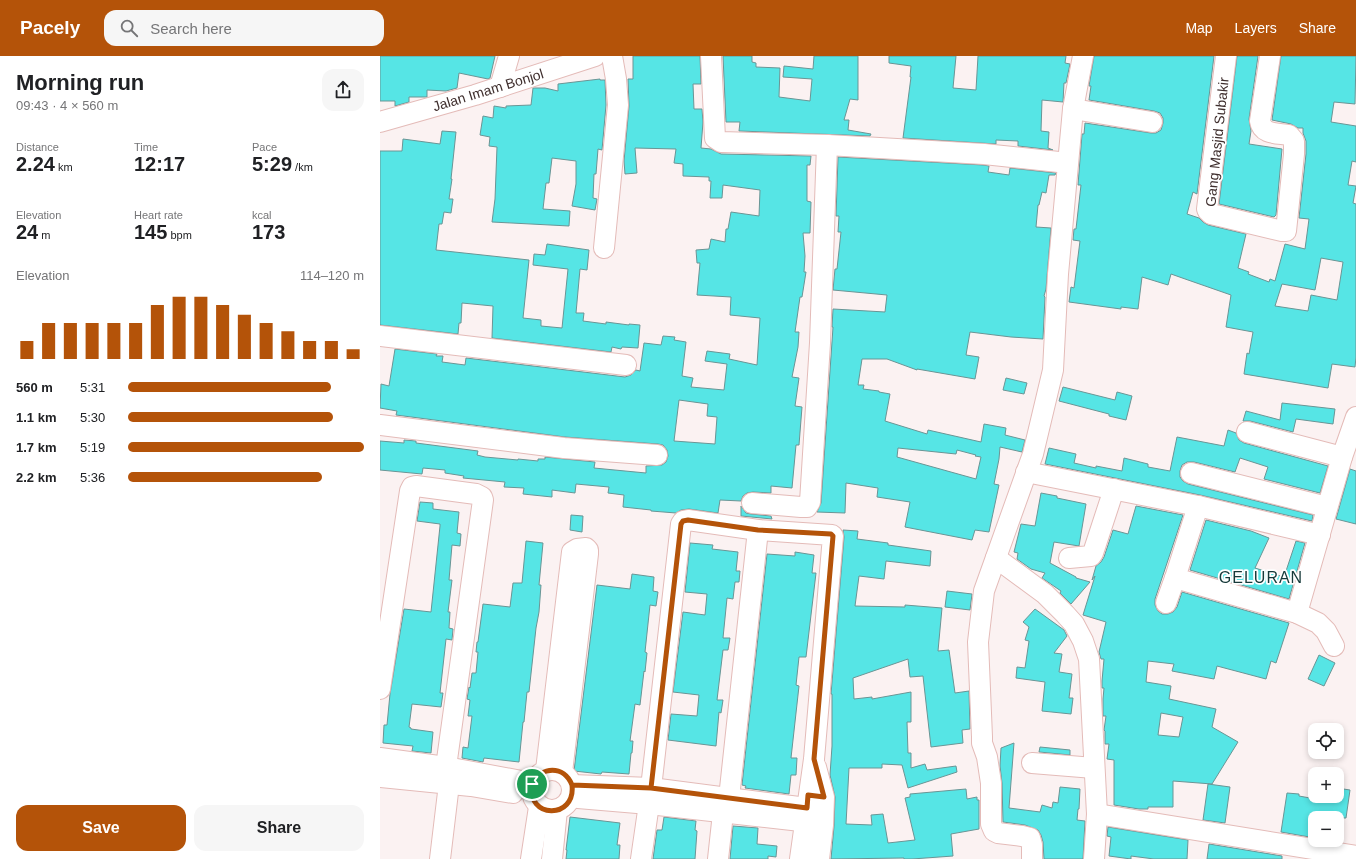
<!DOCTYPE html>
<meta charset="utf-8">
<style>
body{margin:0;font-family:Arial,sans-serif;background:#f6f6f6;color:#202124;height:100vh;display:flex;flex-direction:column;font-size:15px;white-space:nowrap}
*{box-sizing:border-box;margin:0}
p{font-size:13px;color:#757577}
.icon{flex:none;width:22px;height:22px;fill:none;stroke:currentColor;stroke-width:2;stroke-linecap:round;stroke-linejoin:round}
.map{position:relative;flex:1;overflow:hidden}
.panel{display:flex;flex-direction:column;background:#fff;width:380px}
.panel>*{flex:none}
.fabs{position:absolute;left:928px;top:667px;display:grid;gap:8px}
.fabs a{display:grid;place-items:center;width:36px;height:36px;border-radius:8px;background:#fff;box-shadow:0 2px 6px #0003;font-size:20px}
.pin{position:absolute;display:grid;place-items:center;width:34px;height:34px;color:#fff;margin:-17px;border:2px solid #fff;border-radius:50%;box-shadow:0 1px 4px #0007}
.round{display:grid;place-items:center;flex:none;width:42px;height:42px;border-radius:12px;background:#f6f6f6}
.head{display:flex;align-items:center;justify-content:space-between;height:68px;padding:0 16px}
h1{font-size:22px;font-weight:800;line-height:30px}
.metrics{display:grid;grid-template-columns:repeat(3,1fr);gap:6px;height:68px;padding:4px 16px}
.metrics div{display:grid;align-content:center}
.metrics b{font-size:20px;font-weight:800}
.metrics small{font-size:11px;font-weight:400}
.metrics p{font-size:11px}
.chart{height:112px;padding:8px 16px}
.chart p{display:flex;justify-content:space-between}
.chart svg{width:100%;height:72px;margin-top:4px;stroke:#b45309;stroke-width:6}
.cta{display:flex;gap:8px;margin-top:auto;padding:8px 16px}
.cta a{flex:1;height:46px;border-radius:12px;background:#b45309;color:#fff;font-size:16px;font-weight:800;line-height:46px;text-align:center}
.cta a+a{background:#f6f6f6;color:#202124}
ul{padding:0 16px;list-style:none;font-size:13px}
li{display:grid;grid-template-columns:64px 48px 1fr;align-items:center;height:30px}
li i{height:10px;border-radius:5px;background:#b45309}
header{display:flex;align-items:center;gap:24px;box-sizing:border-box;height:56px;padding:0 20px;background:#b45309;color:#fff}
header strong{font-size:19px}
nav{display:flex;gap:22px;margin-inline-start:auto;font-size:14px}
.search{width:280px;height:36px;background:#f6f6f6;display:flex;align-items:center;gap:10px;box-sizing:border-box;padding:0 14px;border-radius:12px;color:#757577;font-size:15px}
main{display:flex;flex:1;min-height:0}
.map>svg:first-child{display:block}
.building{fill:#56e5e5;stroke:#6a9595;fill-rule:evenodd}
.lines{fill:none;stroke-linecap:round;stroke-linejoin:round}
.minor-casing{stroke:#e4bbb8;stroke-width:22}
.minor{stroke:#fff;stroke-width:20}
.route-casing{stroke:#fff;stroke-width:8}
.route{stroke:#b45309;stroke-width:5}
.labels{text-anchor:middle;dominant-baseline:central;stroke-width:3.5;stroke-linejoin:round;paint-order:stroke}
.street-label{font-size:14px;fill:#3e2e2d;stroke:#fff}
.quarter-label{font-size:16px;letter-spacing:1px;fill:#173a3a;stroke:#fff}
</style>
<header>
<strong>Pacely</strong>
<div class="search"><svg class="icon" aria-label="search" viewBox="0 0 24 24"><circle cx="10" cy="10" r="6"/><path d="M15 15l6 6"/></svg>Search here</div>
<nav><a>Map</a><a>Layers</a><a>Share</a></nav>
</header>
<main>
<section class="panel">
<div class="head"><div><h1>Morning run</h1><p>09:43 · 4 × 560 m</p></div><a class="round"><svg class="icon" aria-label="share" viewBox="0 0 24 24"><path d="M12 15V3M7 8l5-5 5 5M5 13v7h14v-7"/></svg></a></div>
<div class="metrics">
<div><p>Distance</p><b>2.24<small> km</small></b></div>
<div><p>Time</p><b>12:17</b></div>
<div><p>Pace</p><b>5:29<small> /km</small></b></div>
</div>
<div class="metrics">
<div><p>Elevation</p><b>24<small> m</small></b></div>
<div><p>Heart rate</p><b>145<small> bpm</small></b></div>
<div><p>kcal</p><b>173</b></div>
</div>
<div class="chart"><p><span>Elevation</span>114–120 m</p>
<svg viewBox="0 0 160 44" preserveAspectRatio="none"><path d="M5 44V33M15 44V22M25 44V22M35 44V22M45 44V22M55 44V22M65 44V11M75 44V6M85 44V6M95 44V11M105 44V17M115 44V22M125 44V27M135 44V33M145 44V33M155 44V38"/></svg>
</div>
<ul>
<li><b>560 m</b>5:31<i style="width:86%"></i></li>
<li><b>1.1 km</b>5:30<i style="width:87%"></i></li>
<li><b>1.7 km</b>5:19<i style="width:100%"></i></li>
<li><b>2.2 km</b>5:36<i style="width:82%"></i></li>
</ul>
<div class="cta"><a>Save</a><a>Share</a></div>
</section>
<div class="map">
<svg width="976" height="803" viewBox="0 0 976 803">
<rect width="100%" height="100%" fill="#fbf2f2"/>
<!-- building -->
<g class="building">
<polygon points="0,0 115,0 110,22 108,23 79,17 77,32 66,35 47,34 47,41 29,41 29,46 15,50 15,45 0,45"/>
<path d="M253,0H320L321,28H313L314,53H322L323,66L321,92L331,93L341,98L431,100L430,109H427V145L431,146L430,177H423L425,200L424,216H426L422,241H420L415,276H419L418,291L412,321L419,322L415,350L422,351L419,389H416L412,432L391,430V437L373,436L367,437L363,440L361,445L340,444L338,457L309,453L301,454L296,457L271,455V454L243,451L244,439L228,437L229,431L196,428L195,437L172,434V441L143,438L144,432L124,431L125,426L83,422L84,420L65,417V414L43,412L42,418L0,414V385L24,387V384L36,385V387L98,395L97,399L105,401L138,404V403L158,405V403H165V401L215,406L214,412L266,417V410L282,409L286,406L288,400L287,394L283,389L278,388L185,381L16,359L17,355L0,352L1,328L9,330L15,293L57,298L56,300H63L62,306L85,309L86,302L245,321L251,319L256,314L260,315L264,287L281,289L283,280L295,281L294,284L306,286L302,320L313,322L311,331L344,334L347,308L325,305L327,295L350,298L349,303L377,309L380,262L350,259L351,241L317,239L320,207H317L316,194L329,193L331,183L345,186L346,173H348L351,156L379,160L380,134L343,129L342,142H330L331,125H329V121L303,120V108L294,107L296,93L255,92L257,117L245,118L244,105L249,50L248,23H253ZM299,344L328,348L327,360L337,361L335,388L294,385Z"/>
<polygon points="343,0 372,0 372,6 376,7 376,11 400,12 399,41 430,45 432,23 403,21 404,10 433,13 434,0 478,0 478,44 470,43 464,64 469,64 468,74 491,78 490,80 359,75 360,66 346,66"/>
<polygon points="509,0 576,0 573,32 596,34 598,0 686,0 685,7 690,8 686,27 684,27 683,46 662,44 661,75 669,76 668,92 673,94 638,90 638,85 616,84 616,88 523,82 531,21 530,21 531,10 509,7"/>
<path d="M714,0H834L817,138L813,136L807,158L819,162L823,166L828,169L866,178L858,212L869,216L868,218L889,226L890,223L895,225L905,188L925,193L929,163L919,162L926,98V85L923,77V72H918L911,68L892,64L901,0H976L975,48L954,46L951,66L976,70V106L972,105L968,129L976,130L973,147L976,148V301L975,311L952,308L948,332L864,318L867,297L869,298L873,276L846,271L851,239L808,224L791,218L788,229L762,221L758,253L741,251V253L689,246L691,231L694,232L700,185L693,184L694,173H696L701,129H698L702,78H704L705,67L771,77H776L781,74L783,67V62L780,57L774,55L709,44L711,30H709ZM941,202L963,206L957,244L931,239L928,255L895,250L902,228L935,234Z"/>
<polygon points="857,0 878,0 869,63 871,75 869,88 902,93 896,159 894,161 839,148"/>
<polygon points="220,23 220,24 225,24 226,49 222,94 218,93 216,118 214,118 213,142 217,143 215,154 192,150 196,128 196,105 172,102 169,127 166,127 163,153 190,155 189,170 112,166 115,143 117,91 109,90 110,81 100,79 103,60 113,62 114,50 126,52 126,50 151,49 153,32 165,32 178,35 178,28"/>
<polygon points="62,75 76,76 71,123 72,123 69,143 73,143 71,157 64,156 62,168 59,168 56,194 149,204 143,262 161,264 161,270 182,272 188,213 153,209 154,198 165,199 167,188 209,194 207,214 200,213 196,257 204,257 203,265 226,268 226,266 249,269 249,268 260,269 258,292 242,291 241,293 232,291 231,296 112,282 113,250 82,247 81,267 79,267 78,278 0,269 0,95 22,95 23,83 60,88"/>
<path d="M458,101L603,109L609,110L608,116L629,119L630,112L676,117L675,119H669L666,137L662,136L659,149H658L656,171L671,172L666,233L664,240L665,241L663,283L631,281L590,276L586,299L599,301L595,323L537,313V314L507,303H482L478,329H484L483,333L499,335V336L510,338L505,365L547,378L548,374L601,386L604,368L626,372L625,379L645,384L642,396L620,391L619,403L614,428L619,429L609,476L595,474L592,484L525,471L530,446L497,441L498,432L466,427L465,457L437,456L441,447L453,271H452L453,253L505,256L507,239L453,234L454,223L455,213H457L461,176H458L459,160H456ZM518,392L576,398L577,394L596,399L595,400L601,401L596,423L517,401Z"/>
<polygon points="626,322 647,327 644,338 623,334"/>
<polygon points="683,331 735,344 737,336 752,340 746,364 729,360 729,358 679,345"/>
<polygon points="902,347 955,353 953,368 916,363 913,376 870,365 863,365 866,355 900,364"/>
<polygon points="848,374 856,377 859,384 864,387 948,410 940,437 884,423 888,411 860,402 855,416 814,406 807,406 802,409 800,415 800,421 803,425 808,428 933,459 932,465 820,439 665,408 669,392 696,398 694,407 716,412 716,410 742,415 744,402 768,408 768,411 790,415 797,381 844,390"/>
<polygon points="970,413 976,415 976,468 956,463"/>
<polygon points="661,437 677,440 677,442 706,448 699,490 674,486 670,507 696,521 696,522 710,526 691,548 680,537 681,535 662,522 665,517 651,513 637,503 638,497 634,496 641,468 655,470"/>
<polygon points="40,446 53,447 53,453 79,456 77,477 81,478 80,490 72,489 69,524 72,524 68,556 70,556 69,572 73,573 72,584 66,583 60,637 63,637 61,651 32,648 29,671 31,672 31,673 53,676 51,697 32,695 33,690 3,687 4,669 7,669 10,638 24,553 51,556 60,470 60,468 37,465"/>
<polygon points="361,450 366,457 371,458 391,460 392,463 361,460"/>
<path d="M756,450L803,459L775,543V549L778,555L782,558H788L793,556L797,551L802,536L909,567L896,607L891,605L886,623L837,610L834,623L792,615L794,608L768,605L766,626L791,630L789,643L836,653L832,671L858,686L832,728L793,725V751H768V753H759L734,749V704L727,703L729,688H725V675L724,674L726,660H723V643L724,632H722V625L724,603H721L719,596L726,566L703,559L715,520L712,524L716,510L721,506L724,501L733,474L748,478ZM781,657L803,661L799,681L778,679Z"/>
<polygon points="191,459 203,460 202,476 190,474"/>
<polygon points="826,464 871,475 889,482 875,512 904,521 916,485 925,487 909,543 810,514"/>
<polygon points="463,474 478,475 477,483 508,487 508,489 551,495 550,510 506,505 504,523 479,520 475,550 525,551 525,549 562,552 558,595 569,594 575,637 589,635 590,673 582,674 583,687 551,691 543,620 530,621 528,603 473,622 474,643 492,641 492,643 531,636 531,666 527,666 528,697 531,697 531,712 545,708 547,714 576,710 577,716 528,732 522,709 502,708 502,712 469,712 466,768 492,769 491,759 503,758 508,787 535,784 525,742 530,741 530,738 586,733 587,743 597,741 597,744 599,744 599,773 571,778 573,800 532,803 524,803 524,802 451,803 454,770 455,741 450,719 452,690 452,638 451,638 464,481"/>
<polygon points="146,485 163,487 159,529 161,529 159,556 156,572 149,636 147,636 144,666 143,666 139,706 104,702 103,706 82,702 83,691 88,692 92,660 88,660 90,644 87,643 89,631 90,632 92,617 96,617 98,596 96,596 97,586 98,586 103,548 130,551 133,527 142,527"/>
<polygon points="310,487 333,489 332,493 358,496 356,515 360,515 359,526 355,526 353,543 347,542 343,582 350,582 348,594 343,594 337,644 343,644 341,657 339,656 336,690 288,684 291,658 317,660 319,639 293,636 303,556 325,559 327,538 305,536"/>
<polygon points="415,496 434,499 432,517 436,517 426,601 419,601 416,629 419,630 411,702 417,702 416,719 411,719 409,738 365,732 366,730 362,729 387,498 415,500"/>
<polygon points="252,518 274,521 273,535 278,536 276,550 270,549 265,596 267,597 265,616 264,615 260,649 255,648 250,685 253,685 252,697 251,697 249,718 222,716 221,718 194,715 217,529 250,533"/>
<polygon points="567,535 592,538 590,554 565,551"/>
<polygon points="655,553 684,574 687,580 674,597 682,598 679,616 692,618 689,642 693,642 691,658 662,655 665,626 636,622 637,611 645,612 649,585 645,584 649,571 643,566"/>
<polygon points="939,599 955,607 944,630 928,623"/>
<polygon points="634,687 629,752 660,756 662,749 672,752 673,746 678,747 680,731 700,733 699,753 698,753 697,764 705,765 703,803 664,803 663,786 661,779 658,774 645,769 623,766 622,727 620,710 621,692"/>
<polygon points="660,691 690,694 690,699 659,696"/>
<polygon points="828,728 850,731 845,767 823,764"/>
<polygon points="957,732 970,734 966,762 935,762 935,782 901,776 907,737 919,738 919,740 952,746 953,740 957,740"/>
<polygon points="190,761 240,767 237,789 240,789 239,803 186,803 187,794 186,794"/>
<polygon points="284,761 316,765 315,774 317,775 315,803 273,803 277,774 282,774"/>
<polygon points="353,770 378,772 377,788 397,790 396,801 388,800 388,803 350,803"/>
<polygon points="728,771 808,784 807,803 774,803 751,800 751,803 729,800 731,781 727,780"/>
<polygon points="829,788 902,800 902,803 827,803"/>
</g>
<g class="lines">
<!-- minor casing -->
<g class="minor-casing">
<g id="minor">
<polyline points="331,0 335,82 341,86 447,89 604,98 688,107"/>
<path d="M846,0L827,153L828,155L831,158L902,175H906L914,98V85L909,79C898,77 882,79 880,65L890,0"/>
<polyline points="120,31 129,0"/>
<polyline points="693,53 772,66"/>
<polyline points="0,66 95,39 215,0"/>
<polyline points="224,192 238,49 236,23 232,0"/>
<polyline points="0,280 246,309"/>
<polyline points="0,369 184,392 277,399"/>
<polyline points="867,376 962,401"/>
<polyline points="646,416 818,450 940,479"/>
<polyline points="811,417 947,451"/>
<polyline points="372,447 421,451 427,451 430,446 440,287 447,89"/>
<polyline points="818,450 795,522 917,557 938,567 946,575 954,590"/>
<polyline points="616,502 665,538 685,558 694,568 703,585 709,603 717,758 714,803"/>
<polyline points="689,502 711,500 713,497 734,433"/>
<polyline points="786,547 795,522"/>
<polyline points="917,557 962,401 976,361"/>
<polyline points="0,633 30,435 32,431 36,430 96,438 102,441 103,444 66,711"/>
<polyline points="0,702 66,711 152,727"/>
<polyline points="652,707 714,712"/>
<polyline points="436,711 444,741 443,769 439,803"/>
<circle cx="172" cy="734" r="20"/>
<polyline points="166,714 192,496 197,493 206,492 208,494 208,498 182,716"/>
<polyline points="0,721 91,730 133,737"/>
<polyline points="192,729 271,732 427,752"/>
<polyline points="271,732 301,468 303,465 308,464 378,474 452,479 453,480 434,703 420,803"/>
<polyline points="198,742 269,748 421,765"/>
<polyline points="349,742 378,474"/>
<polyline points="717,758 976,800"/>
<polyline points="60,803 69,728"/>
<polyline points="151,803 159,751"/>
<polyline points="172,803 177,754"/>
<polyline points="261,803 269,748"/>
<polyline points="338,803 343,757"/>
<polyline points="652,803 652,789 650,782 642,780 618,777 614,775 611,768 611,727 607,701 602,687 602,681 598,586 604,535 653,398 673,314 678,218 693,53 703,0"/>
</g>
</g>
<!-- minor -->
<use href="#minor" class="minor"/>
</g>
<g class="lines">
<!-- route casing -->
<g class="route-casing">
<path id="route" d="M152,728C146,763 196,764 192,729L271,732L427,752L428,739L444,741L434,703L453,480L451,478L378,474L308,464L303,465L301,468L271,732L192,729C184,709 161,710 152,728"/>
</g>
<!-- route -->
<use href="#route" class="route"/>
</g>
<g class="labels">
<!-- street labels -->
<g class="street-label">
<text transform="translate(108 34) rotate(-17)">Jalan Imam Bonjol</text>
<text transform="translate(837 86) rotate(-84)">Gang Masjid Subakir</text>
</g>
<!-- quarter labels -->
<g class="quarter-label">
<text x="881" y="521">GELURAN</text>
</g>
</g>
</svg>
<div class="fabs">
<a><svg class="icon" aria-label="locate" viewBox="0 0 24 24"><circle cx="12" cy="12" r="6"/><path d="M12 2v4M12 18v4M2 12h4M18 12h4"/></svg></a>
<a>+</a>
<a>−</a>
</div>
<div class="pin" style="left:152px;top:728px;background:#1e9e55"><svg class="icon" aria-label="arrive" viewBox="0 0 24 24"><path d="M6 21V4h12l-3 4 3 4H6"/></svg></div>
</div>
</main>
